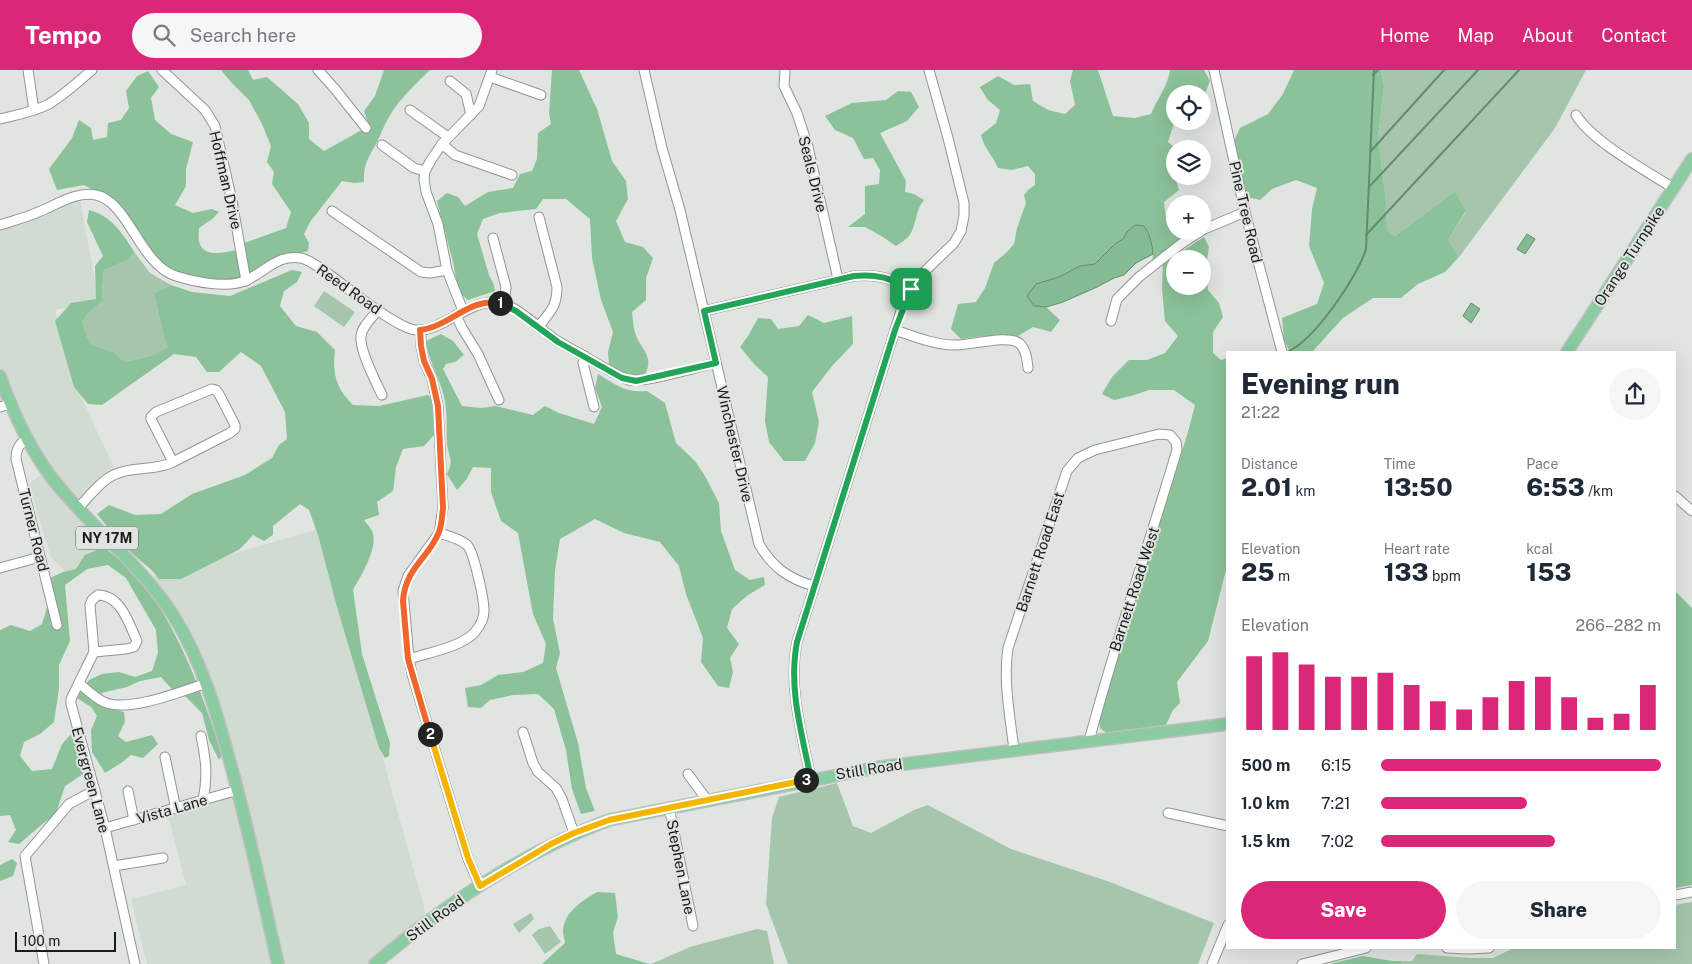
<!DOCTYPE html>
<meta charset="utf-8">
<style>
body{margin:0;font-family:"Public Sans",sans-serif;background:#f6f6f7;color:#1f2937;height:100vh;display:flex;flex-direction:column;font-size:19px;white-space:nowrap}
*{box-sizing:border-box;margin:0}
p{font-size:16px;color:#747a83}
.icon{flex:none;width:28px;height:28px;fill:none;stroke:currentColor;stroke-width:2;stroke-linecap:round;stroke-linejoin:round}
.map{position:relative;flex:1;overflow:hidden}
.sheet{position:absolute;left:1226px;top:281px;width:450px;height:598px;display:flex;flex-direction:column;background:#fff;border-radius:0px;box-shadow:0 5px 20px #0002}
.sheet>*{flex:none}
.fabs{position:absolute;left:1166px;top:15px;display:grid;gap:10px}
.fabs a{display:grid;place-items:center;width:45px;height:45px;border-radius:50%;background:#fff;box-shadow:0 5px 20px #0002;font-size:25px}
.scale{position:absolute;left:15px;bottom:12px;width:101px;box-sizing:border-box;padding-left:5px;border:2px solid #1a1c1b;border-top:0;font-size:14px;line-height:18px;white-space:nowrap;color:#1a1c1b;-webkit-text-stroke:4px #e0e5e1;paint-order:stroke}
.pin{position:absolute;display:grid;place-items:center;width:42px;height:42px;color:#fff;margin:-21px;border-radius:10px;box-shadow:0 2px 8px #0006}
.km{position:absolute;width:25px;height:25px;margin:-12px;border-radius:50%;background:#222;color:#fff;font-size:14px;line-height:25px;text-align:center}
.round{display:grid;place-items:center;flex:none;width:52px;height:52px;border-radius:26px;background:#f6f6f7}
.summary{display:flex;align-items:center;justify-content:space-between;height:85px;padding:0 15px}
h1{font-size:28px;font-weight:800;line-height:38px}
.metrics{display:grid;grid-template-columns:repeat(3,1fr);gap:8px;height:85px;padding:5px 15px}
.metrics div{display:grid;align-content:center}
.metrics b{font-size:25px;font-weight:800}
.metrics small{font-size:14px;font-weight:400}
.metrics p{font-size:14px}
.chart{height:140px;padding:10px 15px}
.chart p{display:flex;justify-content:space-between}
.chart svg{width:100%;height:90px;margin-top:5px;stroke:#db2777;stroke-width:6}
.cta{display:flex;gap:10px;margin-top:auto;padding:10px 15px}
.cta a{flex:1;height:58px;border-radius:30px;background:#db2777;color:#fff;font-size:20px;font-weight:800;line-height:58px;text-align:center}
.cta a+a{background:#f6f6f7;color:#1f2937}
ul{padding:0 15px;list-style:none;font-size:16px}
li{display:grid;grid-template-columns:80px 60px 1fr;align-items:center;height:38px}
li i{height:12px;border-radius:6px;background:#db2777}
header{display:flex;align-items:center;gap:30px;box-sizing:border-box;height:70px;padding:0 25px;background:#db2777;color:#fff}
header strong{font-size:24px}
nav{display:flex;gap:28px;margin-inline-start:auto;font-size:18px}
.search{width:350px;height:45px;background:#f6f6f7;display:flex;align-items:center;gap:12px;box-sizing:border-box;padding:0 18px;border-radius:28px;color:#747a83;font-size:19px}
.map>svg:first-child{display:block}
.built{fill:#d0dbd2}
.green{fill:#a5c6ac}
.forest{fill:#8bc299;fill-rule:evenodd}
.water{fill:#85bb92;stroke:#658b6e}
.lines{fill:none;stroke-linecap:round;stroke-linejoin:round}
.stream{stroke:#658b6e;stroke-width:2}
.minor-casing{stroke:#929693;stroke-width:11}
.major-casing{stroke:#bfbfbf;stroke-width:14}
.minor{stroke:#fff;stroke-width:9}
.major{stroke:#8acba1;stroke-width:11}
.split-1-casing{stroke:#fff;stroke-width:10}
.split-2-casing{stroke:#fff;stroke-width:10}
.split-3-casing{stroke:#fff;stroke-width:10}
.split-4-casing{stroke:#fff;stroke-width:10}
.split-1{stroke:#22a559;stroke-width:6}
.split-2{stroke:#f0652b;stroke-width:6}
.split-3{stroke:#f5b400;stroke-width:6}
.split-4{stroke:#22a559;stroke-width:6}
.labels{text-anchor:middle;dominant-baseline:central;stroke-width:4;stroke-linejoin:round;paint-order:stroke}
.shield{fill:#e0e5e1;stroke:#555856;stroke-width:1}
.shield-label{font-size:14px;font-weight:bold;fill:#1a1c1b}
.street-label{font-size:15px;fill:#1a1c1b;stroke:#e0e5e1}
</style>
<header>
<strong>Tempo</strong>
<div class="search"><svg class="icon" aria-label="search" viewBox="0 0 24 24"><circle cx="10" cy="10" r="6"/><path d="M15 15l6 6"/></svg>Search here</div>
<nav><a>Home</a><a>Map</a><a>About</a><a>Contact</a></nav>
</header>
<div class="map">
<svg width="1692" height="894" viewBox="0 0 1692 894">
<rect width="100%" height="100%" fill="#e0e5e1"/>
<!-- built -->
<g class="built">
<polygon points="79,125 99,231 55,240 75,313 116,403 79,437 110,471 71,507 51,487 29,414 46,400 10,334 0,337 0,155"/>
<polygon points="319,459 428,851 375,894 147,894 131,829 186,815 167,741 237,720 194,583 145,509"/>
</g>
<!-- green -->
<g class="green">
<polygon points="1381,0 1586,0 1555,58 1459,187 1448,170 1466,142 1455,121 1395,166 1387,160 1386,132 1378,67 1384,17"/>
<polygon points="135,183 150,203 171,215 154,223 161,255 169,278 150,286 125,292 113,282 90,274 82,252 90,241 103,231 102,222 104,200 125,191"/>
<polygon points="324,221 355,242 344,257 314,236"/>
<polygon points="837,713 853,756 871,763 914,740 928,735 1011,779 1110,812 1214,853 1198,894 788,894 766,834 772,748 779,727"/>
<polygon points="1692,832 1692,894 1401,894 1404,891 1412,891 1417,884 1470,888 1493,888 1514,878 1675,878 1675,835"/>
<polygon points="531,843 534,849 519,863 513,854"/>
<polygon points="550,856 561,872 545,884 532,865 539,859"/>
<polygon points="757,859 767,861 774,894 651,894 690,877"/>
</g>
<!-- forest -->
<g class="forest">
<path d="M221,0H248L253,10L267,7L298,34L309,53V69L324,81L360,61H371L364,41L375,26L384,0H430C416,14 398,30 389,47C384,55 381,64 377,72C369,87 363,94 364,112L354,113L342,111L310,152L304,164L309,173L308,181L298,184L276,187L251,203L249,201L244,173L286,158L291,142L272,114L274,102L267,92L271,76L262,54L249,30L230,11Z"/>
<path d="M552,0H579L597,39L612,91L626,111L628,129L616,151L625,172L643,177L653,188L646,208V230L632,242C633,249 633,257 635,263C640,279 655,286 645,304L626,307L609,295L608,282L613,262L601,230L592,188L590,149L566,129H543L536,139L500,143L483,149L477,164L489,205L494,215L495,221L468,230L458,222L454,196L437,131L447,123L458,127L465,136L488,122L513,118L520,104L532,101L537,89L538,63L551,54L549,44Z"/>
<path d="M1073,0H1098L1113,46L1135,48L1151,44C1157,29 1168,16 1170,0H1204L1210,11L1205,24H1175V50L1168,72L1177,79H1175V106L1179,120L1164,132L1166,149L1175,151V161H1196L1152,193L1153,184L1127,162L1123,169L1115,174L1095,194L1080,196L1059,207L1036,214L1034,236L1046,237L1060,250L1051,262L1033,257L1016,267L983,266L961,269L951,259L958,234L976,232L985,218L994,193L1006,183L1014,174L1017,158L1026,133L1024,125L1028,120L1035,115V104L1028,96L1012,100L998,98C993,86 984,78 981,65L996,53L1000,40L987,29L980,17L998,6L1014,15L1030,14L1033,31L1048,40L1065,44L1075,35L1070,11Z"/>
<polygon points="1294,0 1381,0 1384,17 1378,67 1386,132 1387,160 1395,166 1455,121 1466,141 1448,170 1459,187 1445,202 1418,214 1401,228 1373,228 1343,248 1312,282 1290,282 1284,270 1282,248 1317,234 1324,213 1309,176 1312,139 1317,118 1296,110 1272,119 1260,130 1247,127 1234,71 1240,58 1268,44 1283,24"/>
<path d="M148,1L159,17L151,28L155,50L171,64L193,72L186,99V116L175,135L193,143L212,139L219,142L212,149L199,158C199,162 198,167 199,171C202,188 224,183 236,180L241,202V208L229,211L184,205L161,192L111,129L84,115L57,120L49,99L72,68L79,50L91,58L93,70L107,67L108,53L121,50L129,38L126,21L137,6Z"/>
<path d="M898,21L911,22L919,37L907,51L880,63L906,111L905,122L914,124L924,130C915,140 917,155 909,166C906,170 900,173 896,176L883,167L865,157H848L865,144V116L879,114L880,100L873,88L864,89L853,68L835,60L825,46L852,33L886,30Z"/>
<path d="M89,140C112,146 123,164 135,183L125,191L104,200L102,222L103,231L90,241L82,252L90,274L113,282L125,292L150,286L168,278L161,255L154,223L171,215L192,222L230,226L292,200L302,202L297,212L284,221L280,236L296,256L317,262L335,280C332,303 336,319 353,335L379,336L428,325L432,329L434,365L424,376L403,379L396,397L393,421L377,432L379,445L364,450C367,454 372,459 373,464C377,480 361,506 353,520L362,584L390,673L389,686L385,688L379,678L337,537L318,465L309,440L300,434L273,456V465L264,471L253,465L240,479L181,509H159C150,496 144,495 134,485C120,472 108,458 97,444L109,435L135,445L161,444L192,424L245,405L272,388L279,375L287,369L285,342L261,296L241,282L219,302H207L196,287L174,284L102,335L88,334L74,317L55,251L71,233L96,229L95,196L103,186L87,152Z"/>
<path d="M1204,167L1209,177L1206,197L1208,220L1219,233L1223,247L1213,262V283L1221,290L1227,288V496L1208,571L1177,612L1180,633L1173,640L1165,657L1108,664L1100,658L1099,647L1188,362L1195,335L1174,320H1149L1131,326L1114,330L1102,324L1112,307L1129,290H1147L1165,283L1178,266L1165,251L1162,219L1163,194ZM1175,189H1202V216H1175Z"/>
<polygon points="808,245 824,253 852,246 853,274 832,296 812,322 819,352 815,373 805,391 784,391 769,372 765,351 768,307 755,295 740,277 748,266 758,248 771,249 778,259 799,256"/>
<path d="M441,264L453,271L464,285L455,292L446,294L443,299L462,336L481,338L496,336L533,345L545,336L559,343L594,354L602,337L595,318L598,304C616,315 625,323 647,321L665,333L676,373L695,391L705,406L719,433L721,461L735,500L750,510L764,507L765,515L748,525L732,539L727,558L739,574L730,588L733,602L729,618L718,616L701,592L703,568L686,524L679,496L660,472L624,463L595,449L560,469L555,500L553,549L560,583L556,598L578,673L586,718L595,741L581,744L572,719L566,680L554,639L538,624L513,625L490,630L481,638L468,637L465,618L481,615L498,605L523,602L543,593L546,574L533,544L518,463L501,451L491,422V398L473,397L466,410L457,420L447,404C454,389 449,389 447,374C446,359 448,342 444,327C440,307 428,291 426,271Z"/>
<path d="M104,477C113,485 125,493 133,502C176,549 203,625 222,685L219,690L209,670L202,643L186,627L172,619L161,607L140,611L127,617L105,622L93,627L106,637L124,642L125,652L118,666L126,672L152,665L158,674L143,688L131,685L121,693L105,703L92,682L91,660L97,646L91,637L77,628L89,610L102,604L119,602L135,607L152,601L158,583L156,560L126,508L108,495L87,499L65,515L70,571L59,595V619L54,652L40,664L24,672L20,686L32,701L52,699L62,674L72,663L83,695V704L65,716L55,746C41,753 31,765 19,774L8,772L16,760L10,745L0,746V560L11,555L30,561L42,554L48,534L50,508L63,502L76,499L85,485Z"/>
<polygon points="1675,521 1692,538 1692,815 1675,818"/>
<polygon points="12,789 17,793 13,806 0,811 0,795"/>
<path d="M597,822L615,823L618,847L613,863L616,884L650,894H542L565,873C565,870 563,865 563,861C564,842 582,831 597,822Z"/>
<polygon points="1363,886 1392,891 1404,891 1401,894 1330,894"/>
</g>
<!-- water -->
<g class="water">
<path d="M1135,155L1144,156C1150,164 1152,174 1153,184L1136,193L1124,205L1114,208L1097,217L1063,232L1046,237L1034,236L1027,226L1036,214L1059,207L1080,196L1095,194L1115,174L1123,169L1127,162Z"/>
<polygon points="1527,164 1535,169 1525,184 1517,179"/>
<polygon points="1471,233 1480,239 1471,253 1463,246"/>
</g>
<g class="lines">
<!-- stream -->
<g class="stream">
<polyline points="1373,5 1378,0"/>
<polyline points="1370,82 1444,0"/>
<polyline points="1369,117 1478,0"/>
<polyline points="1366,165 1519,0"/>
<path d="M1287,282C1314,271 1358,206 1366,179L1374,0"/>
</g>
<!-- minor casing -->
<g class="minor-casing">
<g id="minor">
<polyline points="28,0 34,40"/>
<polyline points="162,0 205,40 215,56 232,131 246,211"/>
<polyline points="318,0 335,19 366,58"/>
<path d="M644,0L662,78L680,140L759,474C772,497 789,509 814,516"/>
<polyline points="785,0 784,16 797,43 808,77 838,209"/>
<polyline points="1214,0 1245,142 1282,282"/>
<polyline points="490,7 541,25"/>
<polyline points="450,11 466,24 471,45"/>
<polyline points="410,40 448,67"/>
<path d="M1576,45C1593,72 1645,100 1673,118"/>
<path d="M0,49C16,45 34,42 49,34C64,25 78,12 92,0"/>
<polyline points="442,74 455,85 512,105"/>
<polyline points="382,75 414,98 425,101"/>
<polyline points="332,141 421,202 430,203 447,200"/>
<path d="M0,155C12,151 24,148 36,143C55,136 75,121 96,125C128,131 140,195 176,206C195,212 228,219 247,210C266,201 278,184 301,188C311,190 321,199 330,205C353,222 383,247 408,258C434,270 466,230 496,232C514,233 541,260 556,270C567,277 578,282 589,289C602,296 615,305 629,310C650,312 693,298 716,293"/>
<polyline points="1202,160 1245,142"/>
<polyline points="493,168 506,217 504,234"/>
<path d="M378,240C373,247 362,256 361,266C359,280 376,312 382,325"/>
<polyline points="463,241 447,200 438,154 426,122 424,109 425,101 431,90 442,74 479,36 492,0"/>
<path d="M704,241L854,206C878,204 890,208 911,219"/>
<polyline points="456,245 462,258 478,284 499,330"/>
<polyline points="1111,251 1117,229 1139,207 1181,174 1201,161"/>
<path d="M538,257C550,242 557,237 557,217L539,147"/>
<polyline points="421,260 421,276 424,291 432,309 438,336 443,438 439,463 408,506 403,521 409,589 412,604 468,789 480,816"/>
<path d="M895,260C913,266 935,275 954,275C969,276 1007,264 1019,273C1026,279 1027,289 1028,298"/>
<polyline points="585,286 583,293 594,337"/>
<polygon points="212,319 216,320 219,324 235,355 235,359 230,363 173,392 151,349 151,347 156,342"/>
<polyline points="0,337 10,334"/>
<path d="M26,369C19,375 16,379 16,389L57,555"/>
<polyline points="1675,426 1692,441"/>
<path d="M78,438C89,427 101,410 116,404C133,396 156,401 173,392"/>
<polyline points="0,498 40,487"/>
<path d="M98,525C121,525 129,554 137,571L134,577L126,579L94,582L90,535L92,530Z"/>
<polyline points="94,582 71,629 71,634 105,758 135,894"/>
<path d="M409,589C427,583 462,577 475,562C480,556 484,548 484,541C484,529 474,482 467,475C459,468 448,466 439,463"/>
<path d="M79,613C87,620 95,628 104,632C128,643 182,621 207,613"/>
<polyline points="523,662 533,693 538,702 556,718 562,729 574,763"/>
<path d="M201,666C206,690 208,706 203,730"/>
<path d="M1014,680C1010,646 1003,611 1008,578L1067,401L1078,388L1095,380L1159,364L1170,365L1176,372L1177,380C1148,477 1115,573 1089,671"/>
<polyline points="165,687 176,739"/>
<polyline points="688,704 707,730"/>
<path d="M811,709C802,664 788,618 797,572L901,241L911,219L922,204L954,173L961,161L964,146V133L948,68L929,0"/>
<polyline points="128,721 134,750"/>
<polyline points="669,737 693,856"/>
<polyline points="1168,743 1228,756"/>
<polyline points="105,758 238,720"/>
<polyline points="114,796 163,788"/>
<polyline points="1675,825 1692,822"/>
<polyline points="1447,878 1468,879 1489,878"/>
<polyline points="44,894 25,786 69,734 95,720"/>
<polyline points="1212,894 1228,855"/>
<polyline points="1302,894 1366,878"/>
</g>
</g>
<!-- major casing -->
<g class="major-casing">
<g id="major">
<polyline points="1567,282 1692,89"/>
<path d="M0,306C14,346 32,385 60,418C96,461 142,497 173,545C202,591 217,643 231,696C249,761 263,828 278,894"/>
<path d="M375,894C444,835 523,782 609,750L880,697L1228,654"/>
</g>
</g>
<!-- minor -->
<use href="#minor" class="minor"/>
<!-- major -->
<use href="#major" class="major"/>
</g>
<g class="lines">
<!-- split-1 casing -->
<g class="split-1-casing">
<path id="split-1" d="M500,233L516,241L558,272L622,308L636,311L716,293L704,241L854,206C878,204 890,208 911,219"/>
</g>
<!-- split-2 casing -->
<g class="split-2-casing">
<path id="split-2" d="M430,664L408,589L403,531C405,498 429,488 439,462C442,454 442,446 443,438L438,336L432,309L424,291L421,276L420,260C449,257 470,227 500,233"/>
</g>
<!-- split-3 casing -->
<g class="split-3-casing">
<polyline id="split-3" points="430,664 468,788 480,816 551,774 574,763 609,750 806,710"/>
</g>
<!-- split-4 casing -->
<g class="split-4-casing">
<path id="split-4" d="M806,710L811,709C802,664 788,618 797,572L895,260L911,219"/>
</g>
<!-- split-1 -->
<use href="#split-1" class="split-1"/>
<!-- split-2 -->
<use href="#split-2" class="split-2"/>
<!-- split-3 -->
<use href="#split-3" class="split-3"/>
<!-- split-4 -->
<use href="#split-4" class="split-4"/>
</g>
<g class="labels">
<!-- shield labels -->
<rect class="shield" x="76" y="456.5" width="62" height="23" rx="4"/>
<g class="shield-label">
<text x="107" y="468">NY 17M</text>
</g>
<!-- street labels -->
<g class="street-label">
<text transform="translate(813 104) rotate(76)">Seals Drive</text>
<text transform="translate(226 110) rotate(77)">Hoffman Drive</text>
<text transform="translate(1246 142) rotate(77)">Pine Tree Road</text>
<text transform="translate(1629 186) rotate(-57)">Orange Turnpike</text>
<text transform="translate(349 219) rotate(35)">Reed Road</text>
<text transform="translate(735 374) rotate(77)">Winchester Drive</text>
<text transform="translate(34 460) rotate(76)">Turner Road</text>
<text transform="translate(1040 482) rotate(-72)">Barnett Road East</text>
<text transform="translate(1134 519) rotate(-72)">Barnett Road West</text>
<text transform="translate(869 699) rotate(-9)">Still Road</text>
<text transform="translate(91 710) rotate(75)">Evergreen Lane</text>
<text transform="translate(172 739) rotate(-16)">Vista Lane</text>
<text transform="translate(681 797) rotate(79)">Stephen Lane</text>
<text transform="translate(435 848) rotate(-36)">Still Road</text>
</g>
</g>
</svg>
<div class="fabs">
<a><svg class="icon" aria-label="locate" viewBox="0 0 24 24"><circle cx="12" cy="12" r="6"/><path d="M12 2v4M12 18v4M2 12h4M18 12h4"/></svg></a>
<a><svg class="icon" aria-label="layers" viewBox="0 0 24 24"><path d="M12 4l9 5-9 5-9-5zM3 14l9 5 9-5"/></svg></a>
<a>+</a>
<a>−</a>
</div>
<div class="scale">100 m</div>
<div class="pin" style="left:911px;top:219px;background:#1e9e55"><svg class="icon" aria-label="arrive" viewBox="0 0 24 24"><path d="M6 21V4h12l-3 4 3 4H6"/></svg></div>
<b class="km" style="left:500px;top:233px">1</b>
<b class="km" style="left:430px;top:664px">2</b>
<b class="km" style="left:806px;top:710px">3</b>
<section class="sheet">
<div class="summary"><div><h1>Evening run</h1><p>21:22</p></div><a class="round"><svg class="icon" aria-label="share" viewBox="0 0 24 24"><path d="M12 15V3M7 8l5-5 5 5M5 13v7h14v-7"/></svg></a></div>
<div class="metrics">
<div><p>Distance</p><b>2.01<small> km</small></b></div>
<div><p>Time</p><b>13:50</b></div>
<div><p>Pace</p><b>6:53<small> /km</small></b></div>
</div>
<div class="metrics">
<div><p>Elevation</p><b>25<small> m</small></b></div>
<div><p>Heart rate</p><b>133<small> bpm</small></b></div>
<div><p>kcal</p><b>153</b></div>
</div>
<div class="chart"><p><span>Elevation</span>266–282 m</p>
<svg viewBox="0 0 160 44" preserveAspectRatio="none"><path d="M5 44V8M15 44V6M25 44V12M35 44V18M45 44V18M55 44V16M65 44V22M75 44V30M85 44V34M95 44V28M105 44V20M115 44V18M125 44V28M135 44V38M145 44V36M155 44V22"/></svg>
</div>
<ul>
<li><b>500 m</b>6:15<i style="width:100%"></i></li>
<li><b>1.0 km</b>7:21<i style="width:52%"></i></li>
<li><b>1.5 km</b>7:02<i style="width:62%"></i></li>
</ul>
<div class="cta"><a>Save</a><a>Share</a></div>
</section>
</div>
